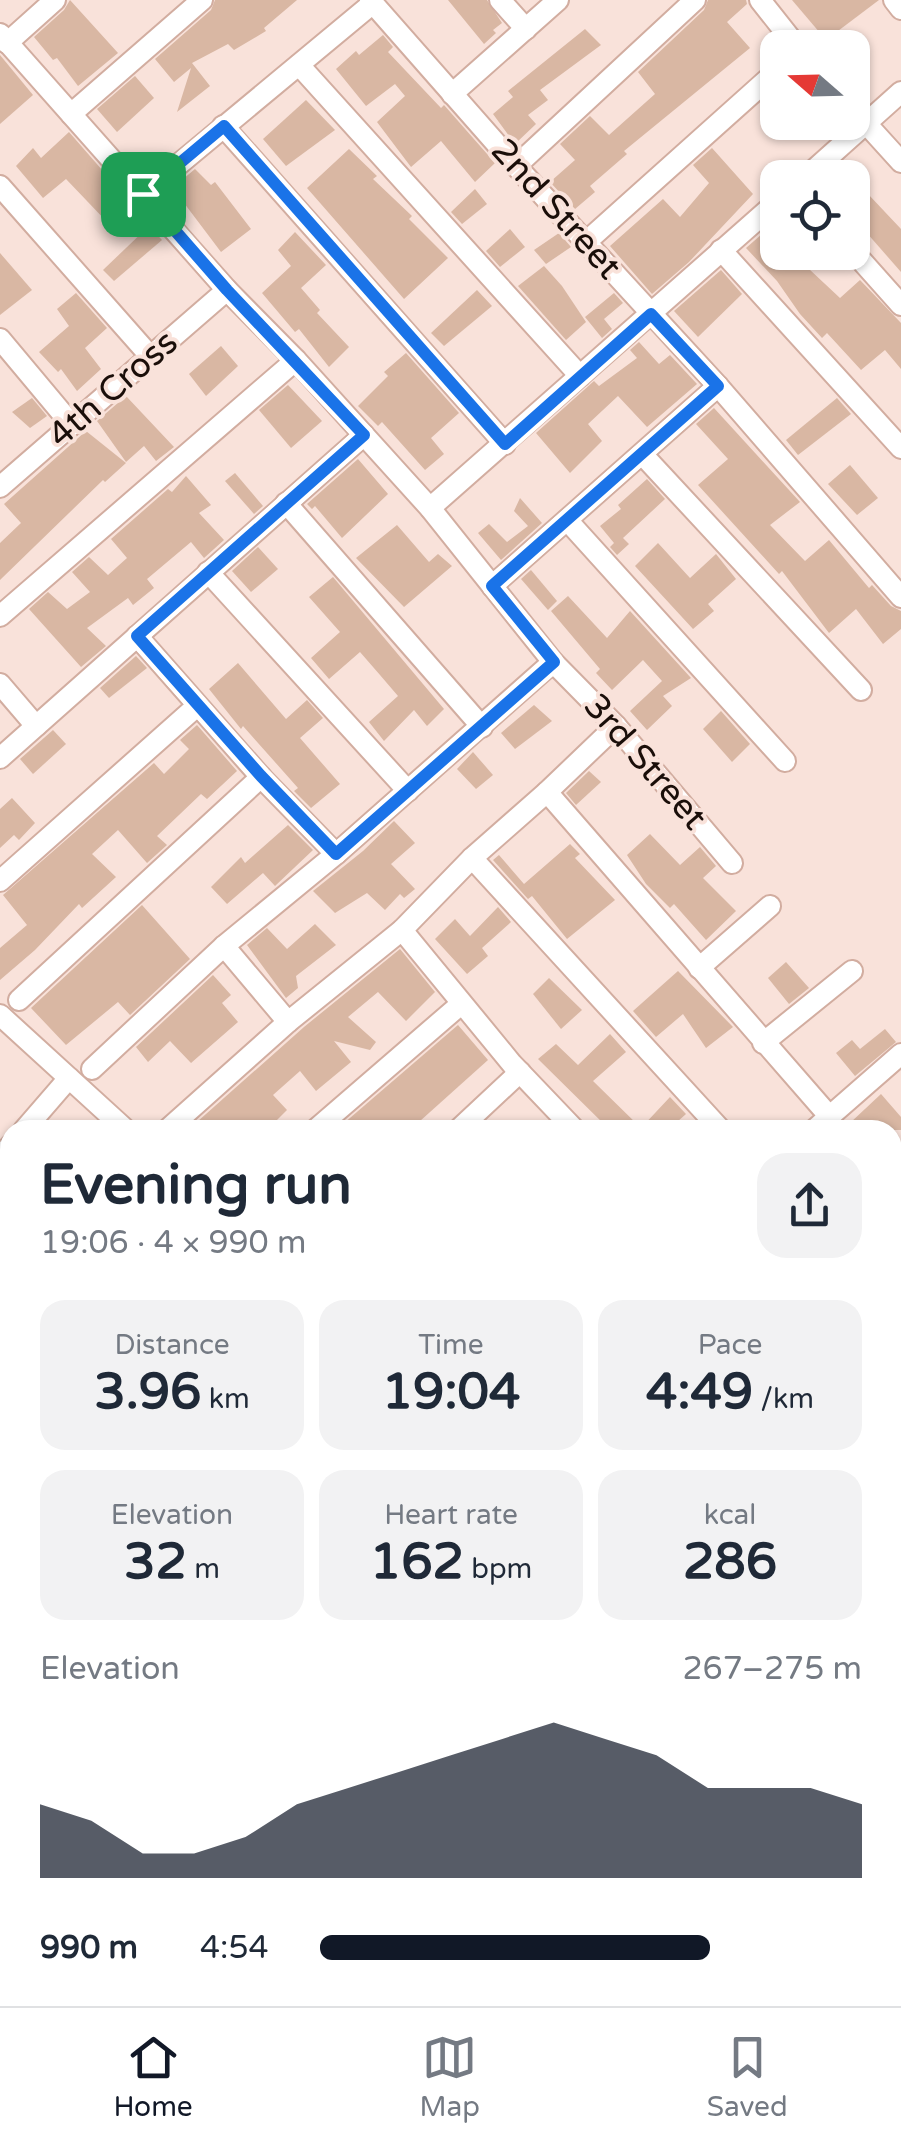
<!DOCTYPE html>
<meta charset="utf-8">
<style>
body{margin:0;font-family:"Varela Round",sans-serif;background:#f2f2f3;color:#1f2937;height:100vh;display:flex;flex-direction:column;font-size:38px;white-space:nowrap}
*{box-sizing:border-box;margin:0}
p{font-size:32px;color:#747a83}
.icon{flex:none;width:55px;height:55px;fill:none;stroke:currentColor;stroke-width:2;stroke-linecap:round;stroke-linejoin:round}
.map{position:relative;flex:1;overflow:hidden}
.panel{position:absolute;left:0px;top:1120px;width:902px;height:888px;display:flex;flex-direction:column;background:#fff;border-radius:30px 30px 0 0;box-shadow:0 2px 8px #0004}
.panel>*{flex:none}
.needle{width:65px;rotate:290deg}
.buttons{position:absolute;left:760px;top:30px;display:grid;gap:20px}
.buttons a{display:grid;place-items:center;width:110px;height:110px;border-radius:20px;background:#fff;box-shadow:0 2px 8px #0004;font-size:50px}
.pin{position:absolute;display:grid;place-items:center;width:85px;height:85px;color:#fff;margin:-42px;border-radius:20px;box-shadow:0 5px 15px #0006}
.round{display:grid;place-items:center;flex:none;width:105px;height:105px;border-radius:30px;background:#f2f2f3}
.headline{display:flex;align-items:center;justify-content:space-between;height:170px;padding:0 40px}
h1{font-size:55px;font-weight:800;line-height:75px}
.figures{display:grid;grid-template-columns:repeat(3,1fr);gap:15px;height:170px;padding:10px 40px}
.figures div{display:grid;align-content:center;border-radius:25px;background:#f2f2f3;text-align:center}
.figures b{font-size:50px;font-weight:800}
.figures small{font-size:28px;font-weight:400}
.figures p{font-size:28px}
.chart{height:280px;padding:20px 40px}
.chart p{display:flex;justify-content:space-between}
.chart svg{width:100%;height:180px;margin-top:10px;fill:#111827;opacity:.7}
ul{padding:0 40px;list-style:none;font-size:32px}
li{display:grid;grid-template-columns:160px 120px 1fr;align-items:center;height:75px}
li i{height:25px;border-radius:12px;background:#111827}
.dock{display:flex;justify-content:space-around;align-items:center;height:140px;border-top:2px solid #e0e1e3;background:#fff;font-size:28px;color:#747a83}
.dock a{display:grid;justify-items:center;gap:5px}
.dock .selected{color:#111827}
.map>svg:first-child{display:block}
.building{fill:#d9b7a3}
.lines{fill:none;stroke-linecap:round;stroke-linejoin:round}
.minor-casing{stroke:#d2ada0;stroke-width:24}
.minor{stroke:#fff;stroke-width:20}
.route-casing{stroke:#fff;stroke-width:20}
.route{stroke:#1a73e8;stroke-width:12}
.labels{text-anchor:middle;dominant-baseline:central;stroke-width:8;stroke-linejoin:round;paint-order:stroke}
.street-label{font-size:35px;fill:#1a0e09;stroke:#f9e2da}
</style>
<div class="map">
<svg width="901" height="2006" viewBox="0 0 901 2006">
<rect width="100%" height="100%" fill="#f9e2da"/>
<!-- building -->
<g class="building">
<polygon points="70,0 118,53 78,86 57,58 53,60 34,37 64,10"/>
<polygon points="215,0 297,0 264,28 266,31 234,50 228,44 192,63 210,86 177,112 191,68 174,82 155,59 211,10"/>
<polygon points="448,0 487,0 502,23 493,30 496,33 484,44"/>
<polygon points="708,0 746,0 747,4 727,22 750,48 624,151 627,154 590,186 595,192 575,209 550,182 575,160 560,144 590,116 609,135 655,94 638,72 704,10"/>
<polygon points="792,0 879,0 826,40"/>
<polygon points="585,29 601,45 540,90 548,100 528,115 536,124 515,144 493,114 513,97 508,91"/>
<polygon points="383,35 393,47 388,52 441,108 444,105 495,163 475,182 441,141 411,167 377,122 405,96 395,84 366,106 336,69 356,51 359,55"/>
<polygon points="0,55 33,95 0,124"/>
<polygon points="135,76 154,98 117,132 97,109"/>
<polygon points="306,100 335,130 286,166 263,139"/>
<polygon points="69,132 130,202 108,223 66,179 43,198 16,166 33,148 41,158"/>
<polygon points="712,148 753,194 689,262 652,294 610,246 663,199 680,217 709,183 693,165"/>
<polygon points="349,149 377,176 373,179 412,216 409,219 448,258 404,299 307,188"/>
<polygon points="195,169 211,185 215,182 251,229 221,252 181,199 170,190"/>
<polygon points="852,177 901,229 901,272 866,232 869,229 852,211"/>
<polygon points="475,189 487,204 462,224 451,212"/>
<polygon points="778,220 778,252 825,252 809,269 840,298 860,280 901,323 901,369 885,350 861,370 827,333 822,338 800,314 777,281 746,248"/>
<polygon points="149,226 162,240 114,281 103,270"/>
<polygon points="510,229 525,247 500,267 486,251"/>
<polygon points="295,232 326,265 301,288 320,310 317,313 349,347 329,367 299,329 295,332 262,293 291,266 278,250"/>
<polygon points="559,233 571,247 546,264 534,250"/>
<polygon points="0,253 32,290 0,315"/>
<polygon points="544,266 562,286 586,322 566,340 518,286"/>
<polygon points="721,270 742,294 698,337 674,311"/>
<polygon points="477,290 492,306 444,346 431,333"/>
<polygon points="76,293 107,328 85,348 101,369 77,391 61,369 58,372 39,352 69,326 57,309"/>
<polygon points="614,293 623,303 604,319 612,329 602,338 585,317"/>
<polygon points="639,342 659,364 670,355 697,384 647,427 618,396 588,424 602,441 570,473 536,433 594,381 599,386 637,358 630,350"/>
<polygon points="221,346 238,366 206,396 189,374"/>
<polygon points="406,353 459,413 431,438 444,454 425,470 382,422 378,426 358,406 388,376 384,372"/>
<polygon points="288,385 322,421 291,448 259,410"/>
<polygon points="126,396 174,447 156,461 144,446 126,462 97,421"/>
<polygon points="32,398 47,416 30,428 12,412"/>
<polygon points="837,398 851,414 798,455 786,440"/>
<polygon points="714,408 800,502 770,525 805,561 829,540 869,588 872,585 891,606 901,611 901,629 883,644 856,609 829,633 782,571 779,574 698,485 728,459 696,424"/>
<polygon points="86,431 126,463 105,482 103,480 0,580 0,543 21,523 4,504"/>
<polygon points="358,459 388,494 342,538 315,506 312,509 307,504"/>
<polygon points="850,465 878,498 857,515 828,484"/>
<polygon points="235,473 263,506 254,514 225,481"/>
<polygon points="186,476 211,505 199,513 224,540 204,558 191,542 147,579 154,588 133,605 128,598 87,628 106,646 81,667 29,609 48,592 67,609 90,592 72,572 89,557 108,575 127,558 111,539 168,489 172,492"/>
<polygon points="647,479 665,499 623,538 629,544 617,555 610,547 614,543 600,526 621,509 618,505"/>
<polygon points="520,498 542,523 501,560 478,533 489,524 507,542 528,526 514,511"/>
<polygon points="397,525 429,562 438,554 452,566 404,607 356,558"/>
<polygon points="658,543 690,578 716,554 736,579 708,604 714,611 693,629 635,566"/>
<polygon points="258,547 278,569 251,592 232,571"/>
<polygon points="531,570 557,601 548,610 521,579"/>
<polygon points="333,577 444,709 427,726 414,710 384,741 369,722 398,696 380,675 360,652 329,679 311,658 340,632 309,597"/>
<polygon points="568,596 607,638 630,611 691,678 663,696 672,706 647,730 630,711 662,681 643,660 612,690 596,673 600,669 551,611"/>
<polygon points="136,656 147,668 109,698 100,688"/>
<polygon points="238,663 286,719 307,700 323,718 300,738 340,784 311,808 294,791 298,788 243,726 241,729 209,689"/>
<polygon points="534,705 552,721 515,749 501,733"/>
<polygon points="721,711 750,744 732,762 703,729"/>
<polygon points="197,725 237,771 207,799 201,794 157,836 167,845 147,863 118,830 92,854 116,877 82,908 79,904 35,950 0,980 0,948 27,925 3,895 154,763 164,774 189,749 180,740"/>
<polygon points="53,730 66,744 33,774 20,759"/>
<polygon points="473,752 493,775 476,789 457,769"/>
<polygon points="589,771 601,782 576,805 566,793"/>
<polygon points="12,798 35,823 19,840 14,835 0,848 0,809"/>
<polygon points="394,821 415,843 391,864 415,889 404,898 400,894 385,910 367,893 335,913 313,891 363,851"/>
<polygon points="288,825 313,850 275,886 263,873 227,904 211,887 241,857 245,863"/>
<polygon points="650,834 680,865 700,847 716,866 703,878 736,911 706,940 674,904 670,908 646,884 627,855"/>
<polygon points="570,844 580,854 575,858 615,900 567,939 532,896 528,899 493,860 499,855 524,884"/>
<polygon points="142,905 190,959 130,1015 118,1002 66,1045 31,1008"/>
<polygon points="498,907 511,922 482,948 488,956 467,974 435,939 455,919 470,936"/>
<polygon points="315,924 336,945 296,976 298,988 286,998 247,945 267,928 287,949"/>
<polygon points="400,949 435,992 406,1021 378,992 348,1017 376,1042 370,1050 334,1041 351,1062 316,1091 300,1071 273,1095 287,1110 267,1130 248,1130 241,1122 231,1130 188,1130 304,1027"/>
<polygon points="786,962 809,988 789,1004 768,978"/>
<polygon points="678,971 733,1027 706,1048 683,1014 656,1037 633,1011"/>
<polygon points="213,975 231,995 222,1003 238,1022 191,1063 170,1041 148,1062 136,1047"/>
<polygon points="549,978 582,1010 561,1029 533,994"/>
<polygon points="458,1025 488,1060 410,1130 336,1130"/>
<polygon points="885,1029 896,1042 855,1076 836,1053 852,1040 860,1049"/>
<polygon points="610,1034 626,1052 593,1081 641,1128 670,1097 686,1114 668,1130 610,1130 538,1059 556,1044 578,1065"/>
<polygon points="881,1094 901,1117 901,1130 856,1130 850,1123"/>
</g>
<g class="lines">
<!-- minor casing -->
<g class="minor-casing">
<g id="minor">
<polyline points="370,0 516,166 718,386 901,597"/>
<polyline points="500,0 526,29"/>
<polyline points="760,0 798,48"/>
<polyline points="894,0 901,9"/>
<polyline points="0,34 227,290 296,360 430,508 553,662 616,726 732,863"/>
<polyline points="7,43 55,0"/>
<polyline points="299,65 580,376"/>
<polyline points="452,94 558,0"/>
<polyline points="852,108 901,162"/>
<polyline points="71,114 202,0"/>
<polyline points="223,126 505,444"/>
<polyline points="516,166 695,0"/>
<polyline points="805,178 901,92"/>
<polyline points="0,186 151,357"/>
<polyline points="143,194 373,3"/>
<polyline points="586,242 778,70"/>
<polyline points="721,250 901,448"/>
<polyline points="852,250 901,305"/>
<polyline points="0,339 72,425"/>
<polyline points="642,454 861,690"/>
<polyline points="0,487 227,290"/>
<polyline points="286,503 482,727"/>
<polyline points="430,508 778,201"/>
<polyline points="567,520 785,761"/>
<polyline points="208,572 408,791"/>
<polyline points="492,586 718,386"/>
<polyline points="0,616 296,360"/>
<polyline points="137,636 261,777 336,854"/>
<polyline points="0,684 36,726"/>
<polyline points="0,758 364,435"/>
<polyline points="547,792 616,726"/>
<polyline points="472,858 721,1130"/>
<polyline points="0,881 197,706"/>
<polyline points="402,930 512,1064 575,1130"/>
<polyline points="224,946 288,1022 402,930 472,858 547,792 830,1117"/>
<polyline points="699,968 770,906"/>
<polyline points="19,1000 261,777"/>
<polyline points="0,1015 126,1130"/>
<polyline points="763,1043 852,971"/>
<polyline points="92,1069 224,946 336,854 553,662"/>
<polyline points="24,1130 69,1078"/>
<polyline points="167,1130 288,1022"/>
<polyline points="315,1130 461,1004"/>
<polyline points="458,1130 520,1072"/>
<polyline points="814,1130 901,1054"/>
<polyline points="0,1157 10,1146"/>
<polyline points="0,1192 10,1200"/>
<polyline points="892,1206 901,1198"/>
<polyline points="892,1325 901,1318"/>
<polyline points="0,1341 10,1349"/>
<polyline points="0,1487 10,1495"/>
<polyline points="0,1574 10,1582"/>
<polyline points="0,1714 10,1702"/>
</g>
</g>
<!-- minor -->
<use href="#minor" class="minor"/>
</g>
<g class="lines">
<!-- route casing -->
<g class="route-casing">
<polygon id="route" points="224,126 505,444 651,314 718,386 492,586 554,662 336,854 261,776 137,636 364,435 227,290 143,194"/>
</g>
<!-- route -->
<use href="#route" class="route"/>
</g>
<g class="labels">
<!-- street labels -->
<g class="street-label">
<text transform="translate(556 209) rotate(48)">2nd Street</text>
<text transform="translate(113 389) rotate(-41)">4th Cross</text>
<text transform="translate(645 762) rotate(49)">3rd Street</text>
</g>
</g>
</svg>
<div class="buttons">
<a><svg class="needle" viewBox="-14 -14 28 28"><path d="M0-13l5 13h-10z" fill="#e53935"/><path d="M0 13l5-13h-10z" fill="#747a83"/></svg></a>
<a><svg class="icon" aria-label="locate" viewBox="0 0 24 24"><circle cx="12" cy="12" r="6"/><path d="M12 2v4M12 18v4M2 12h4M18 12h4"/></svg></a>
</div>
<div class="pin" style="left:143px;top:194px;background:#1e9e55"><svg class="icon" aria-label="arrive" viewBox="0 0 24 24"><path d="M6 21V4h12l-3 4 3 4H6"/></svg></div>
<section class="panel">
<div class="headline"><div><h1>Evening run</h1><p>19:06 · 4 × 990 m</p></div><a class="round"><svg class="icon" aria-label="share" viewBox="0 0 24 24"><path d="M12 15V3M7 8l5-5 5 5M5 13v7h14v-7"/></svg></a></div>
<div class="figures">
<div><p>Distance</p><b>3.96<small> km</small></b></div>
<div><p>Time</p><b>19:04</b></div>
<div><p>Pace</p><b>4:49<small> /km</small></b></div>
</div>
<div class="figures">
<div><p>Elevation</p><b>32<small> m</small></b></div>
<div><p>Heart rate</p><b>162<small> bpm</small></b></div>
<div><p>kcal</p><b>286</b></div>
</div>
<div class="chart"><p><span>Elevation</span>267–275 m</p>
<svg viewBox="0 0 160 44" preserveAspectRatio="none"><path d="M0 44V26L10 30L20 38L30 38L40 34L50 26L60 22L70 18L80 14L90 10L100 6L110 10L120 14L130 22L140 22L150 22L160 26V44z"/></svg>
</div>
<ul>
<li><b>990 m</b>4:54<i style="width:72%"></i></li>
</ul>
</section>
</div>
<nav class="dock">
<a class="selected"><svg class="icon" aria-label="home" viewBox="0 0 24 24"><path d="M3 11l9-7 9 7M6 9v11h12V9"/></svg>Home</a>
<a><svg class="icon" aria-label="map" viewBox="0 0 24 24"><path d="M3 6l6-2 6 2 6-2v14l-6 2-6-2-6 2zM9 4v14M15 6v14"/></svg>Map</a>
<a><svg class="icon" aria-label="saved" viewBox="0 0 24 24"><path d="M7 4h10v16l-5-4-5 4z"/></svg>Saved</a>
</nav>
